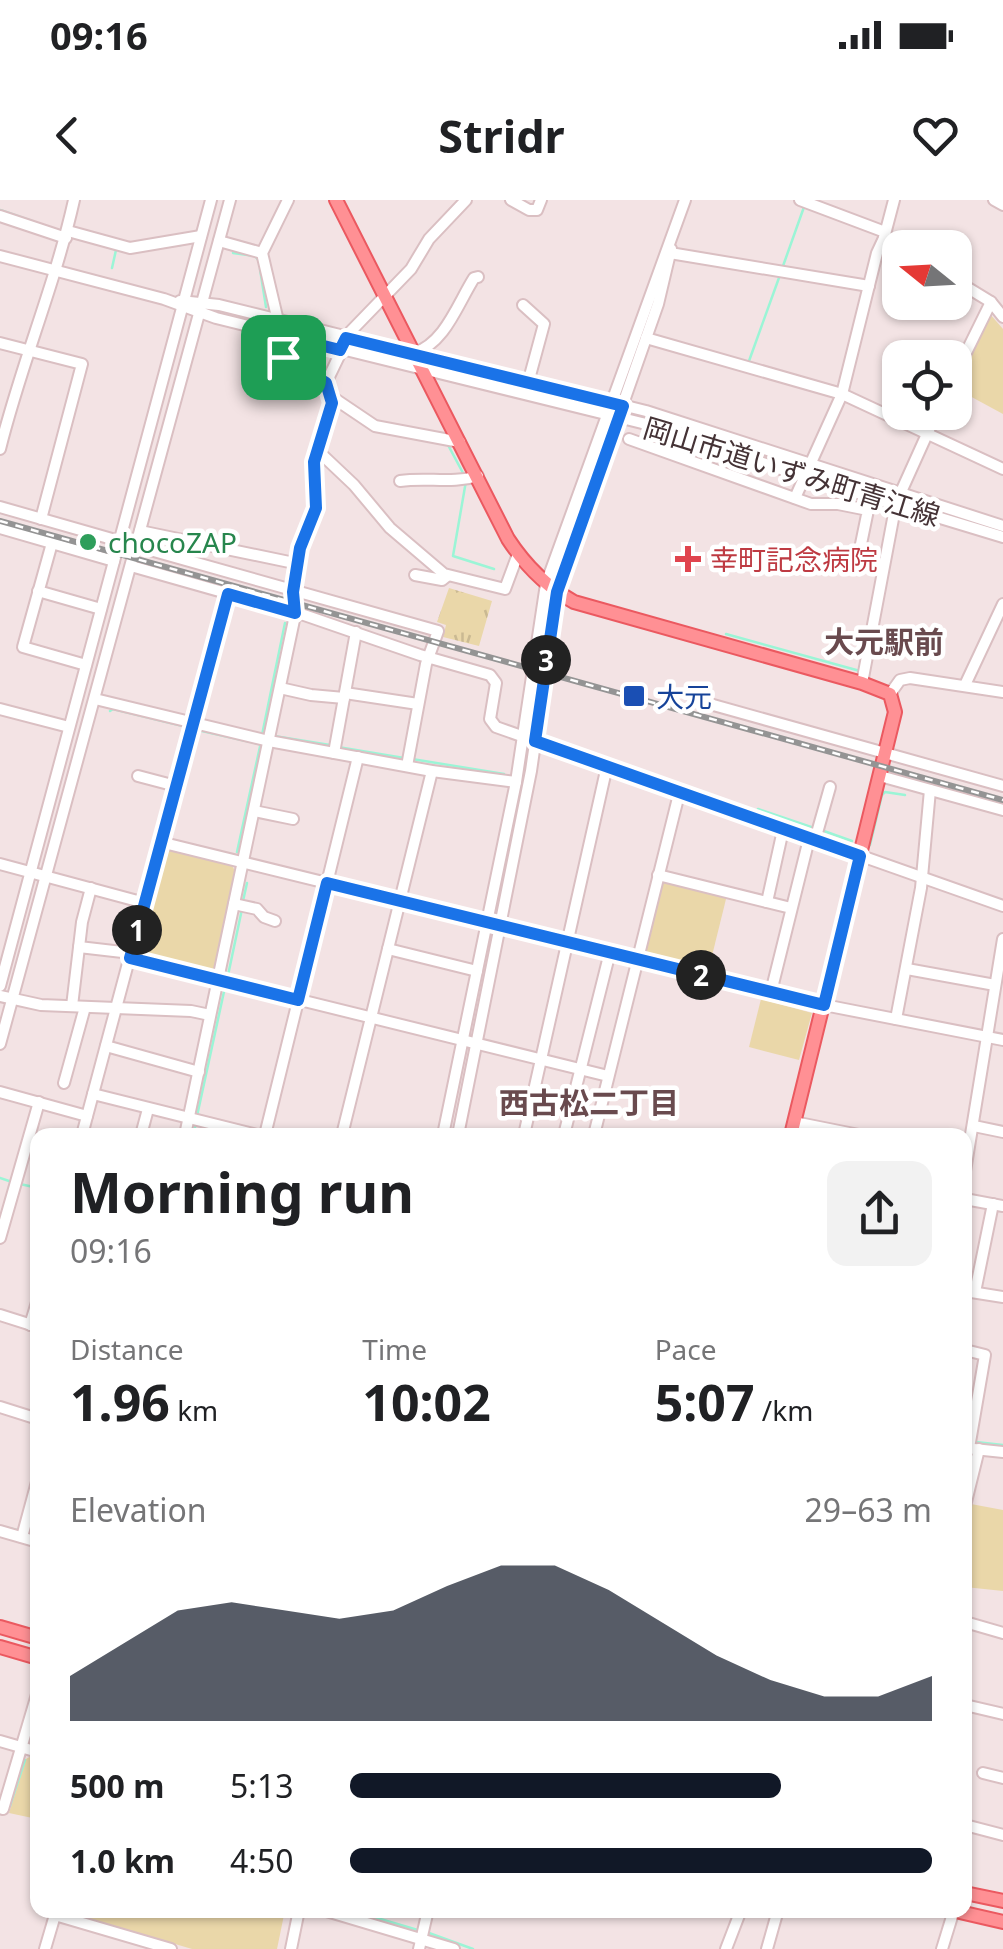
<!DOCTYPE html>
<meta charset="utf-8">
<style>
body{margin:0;font-family:"Noto Sans","Noto Sans JP",sans-serif;background:#f2f2f2;color:#202124;height:100vh;display:flex;flex-direction:column;font-size:38px;white-space:nowrap}
*{box-sizing:border-box;margin:0}
p{font-size:32px;color:#757577}
.icon{flex:none;width:55px;height:55px;fill:none;stroke:currentColor;stroke-width:2;stroke-linecap:round;stroke-linejoin:round}
.map{position:relative;flex:1;overflow:hidden}
.panel{position:absolute;left:30px;top:928px;width:942px;height:790px;display:flex;flex-direction:column;background:#fff;border-radius:20px;box-shadow:0 2px 8px #0004}
.panel>*{flex:none}
.needle{width:65px;rotate:288deg}
.fabs{position:absolute;left:882px;top:30px;display:grid;gap:20px}
.fabs a{display:grid;place-items:center;width:90px;height:90px;border-radius:20px;background:#fff;box-shadow:0 2px 8px #0004;font-size:50px}
.pin{position:absolute;display:grid;place-items:center;width:85px;height:85px;color:#fff;margin:-42px;border-radius:20px;box-shadow:0 5px 15px #0006}
.km{position:absolute;width:50px;height:50px;margin:-25px;border-radius:50%;background:#222;color:#fff;font-size:28px;line-height:50px;text-align:center}
.round{display:grid;place-items:center;flex:none;width:105px;height:105px;border-radius:20px;background:#f2f2f2}
.head{display:flex;align-items:center;justify-content:space-between;height:170px;padding:0 40px}
h1{font-size:55px;font-weight:700;line-height:75px}
.stats{display:grid;grid-template-columns:repeat(3,1fr);gap:15px;height:170px;padding:10px 40px}
.stats div{display:grid;align-content:center}
.stats b{font-size:50px;font-weight:700}
.stats small{font-size:28px;font-weight:400}
.stats p{font-size:28px}
.chart{height:280px;padding:20px 40px}
.chart p{display:flex;justify-content:space-between}
.chart svg{width:100%;height:180px;margin-top:10px;fill:#111827;opacity:.7}
ul{padding:0 40px;list-style:none;font-size:32px}
li{display:grid;grid-template-columns:160px 120px 1fr;align-items:center;height:75px}
li i{height:25px;border-radius:12px;background:#111827}
.status{display:flex;justify-content:space-between;align-items:center;height:70px;padding:0 50px;background:#fff;direction:ltr}
.status svg{height:28px;fill:currentColor}
header{display:flex;justify-content:space-between;align-items:center;height:130px;padding:0 40px;background:#fff;font-size:45px;font-weight:700}
.map>svg:first-child{display:block}
.grass{fill:url(#grass-tufts)}
.park{fill:#ead7a9}
.lines{fill:none;stroke-linecap:round;stroke-linejoin:round}
.stream{stroke:#9bf5d6;stroke-width:2.5}
.minor-casing{stroke:#dabfc2;stroke-width:14}
.major-casing{stroke:#eb5960;stroke-width:16}
.minor{stroke:#fff;stroke-width:10}
.major{stroke:#ff9094;stroke-width:12}
.rail-casing{stroke:#949494;stroke-width:6}
.rail{stroke:#fff;stroke-width:2.5;stroke-dasharray:8;stroke-linecap:butt}
.route-casing{stroke:#fff;stroke-width:20}
.route{stroke:#1a73e8;stroke-width:12}
.leisure-dot{fill:#2e9e5b;stroke:#fff;stroke-width:4}
.health-dot{fill:#e0444e;stroke:#fff;stroke-width:4}
.transit-dot{fill:#1a4fb4;stroke:#fff;stroke-width:4}
.labels{text-anchor:middle;dominant-baseline:central;stroke-width:9;stroke-linejoin:round;paint-order:stroke}
.street-label{font-size:28px;fill:#453336;stroke:#fff}
.leisure-label{font-size:28px;fill:#27864d;stroke:#fff;text-anchor:start}
.health-label{font-size:28px;fill:#be3a42;stroke:#fff;text-anchor:start}
.transit-label{font-size:28px;fill:#164399;stroke:#fff;text-anchor:start}
.neighbourhood-label{font-size:30px;font-weight:bold;fill:#694a4e;stroke:#fff}
</style>
<div class="status"><b>09:16</b><svg viewBox="0 0 49 12"><path d="M0 12V9h3v3zM5 12V6h3v6zM10 12V3h3v9zM15 12V0h3v12zM26 1h20v11H26zM47 4h2v5h-2z"/></svg></div>
<header><svg class="icon" aria-label="back" viewBox="0 0 24 24"><path d="M15 5l-7 7 7 7"/></svg>Stridr<svg class="icon" aria-label="heart" viewBox="0 0 24 24"><path d="M12 20l-8-8c-3-5 5-10 8-4 3-6 11-1 8 4z"/></svg></header>
<div class="map">
<svg width="1003" height="1749" viewBox="0 0 1003 1749">
<defs>
<pattern id="grass-tufts" width="24" height="20" patternUnits="userSpaceOnUse" patternTransform="scale(2.5)"><rect width="24" height="20" fill="#ead7a9"/><path d="M3 7l-1-3M5 7V3M7 7l1-3M15 17l-1-3M17 17v-4M19 17l1-3" fill="none" stroke="#cab992"/></pattern>
</defs>
<rect width="100%" height="100%" fill="#f3e3e4"/>
<!-- grass -->
<polygon class="grass" points="449,388 492,401 479,446 443,437 446,425 437,422"/>
<!-- park -->
<g class="park">
<polygon points="989,113 1003,129 1003,214 955,188"/>
<polygon points="170,650 232,666 236,672 216,771 210,775 139,756 137,752 163,653"/>
<polygon points="663,679 727,695 708,772 648,758 646,751"/>
<polygon points="761,799 812,813 799,860 749,847"/>
<polygon points="971,1304 1003,1310 1003,1391 965,1387 965,1337"/>
<polygon points="31,1556 37,1558 37,1619 9,1613 26,1559"/>
<polygon points="61,1710 285,1710 277,1749 192,1749"/>
</g>
<g class="lines">
<!-- stream -->
<g class="stream">
<polyline points="0,10 32,21"/>
<polyline points="77,38 117,50"/>
<polyline points="164,47 181,45"/>
<polyline points="233,53 255,56 259,61"/>
<polyline points="783,66 804,7"/>
<polyline points="112,68 116,50"/>
<polyline points="260,69 266,107"/>
<polyline points="749,161 780,75"/>
<polyline points="448,245 463,273"/>
<polyline points="311,255 322,220"/>
<polyline points="466,281 453,356 494,369"/>
<polyline points="726,434 860,471"/>
<polyline points="110,511 113,509 183,526"/>
<polyline points="202,531 259,544"/>
<polyline points="262,535 285,423"/>
<polyline points="274,536 330,545"/>
<polyline points="338,547 404,558"/>
<polyline points="412,559 504,574"/>
<polyline points="758,609 814,628"/>
<polyline points="821,630 852,641"/>
<polyline points="870,645 882,595 885,592 905,595"/>
<polyline points="237,652 261,542"/>
<polyline points="398,688 412,632"/>
<polyline points="243,701 247,683"/>
<polyline points="227,780 242,709"/>
<polyline points="197,916 225,787"/>
<polyline points="193,935 196,924"/>
<polyline points="0,978 12,982"/>
<polyline points="20,984 38,988"/>
<polyline points="976,1242 1003,1245"/>
<polyline points="0,1326 17,1330"/>
<polyline points="29,1334 38,1336"/>
<polyline points="31,1539 38,1515"/>
<polyline points="10,1606 25,1560"/>
<polyline points="350,1710 421,1731"/>
<polyline points="429,1733 473,1749"/>
</g>
<!-- minor casing -->
<g class="minor-casing">
<g id="minor">
<polyline points="511,0 529,10 537,10 541,0"/>
<polyline points="800,0 885,32"/>
<polyline points="894,0 884,38 888,46 900,53"/>
<polyline points="994,0 1003,5"/>
<polyline points="0,16 66,38"/>
<polyline points="68,31 130,48 201,36"/>
<polyline points="219,41 262,53"/>
<polyline points="670,53 869,86"/>
<polyline points="0,56 164,99 216,118 642,223 805,277 1003,337"/>
<polyline points="955,80 991,102 1003,117"/>
<polyline points="180,101 219,105 646,211 1003,326"/>
<polyline points="523,105 544,124 528,183"/>
<polyline points="278,121 262,53 288,0"/>
<polyline points="283,136 283,157 326,183"/>
<polyline points="646,138 842,194 1003,269"/>
<polyline points="0,143 82,164 41,319"/>
<path d="M414,153C445,143 457,105 474,78L478,77"/>
<polyline points="955,175 991,102"/>
<polyline points="332,197 375,226 460,242"/>
<polyline points="629,239 811,304 838,304 868,310 861,344"/>
<path d="M0,249C21,164 55,85 74,0"/>
<polyline points="317,250 354,285 390,328 444,374 505,389 518,354"/>
<path d="M400,281C427,277 452,284 478,276"/>
<polyline points="795,298 842,194 877,53 884,38"/>
<polyline points="0,307 119,341"/>
<polyline points="0,328 114,361"/>
<polyline points="140,331 299,364"/>
<polyline points="52,343 23,447 86,465"/>
<polyline points="136,346 438,431 426,464 407,566"/>
<polyline points="131,366 304,415 420,455 490,475 496,483 490,519 496,527 1003,706"/>
<polyline points="415,375 442,380 447,376"/>
<polyline points="38,391 101,409"/>
<polyline points="862,483 896,303 937,212"/>
<polyline points="965,485 1003,404"/>
<polyline points="280,488 311,495 344,498"/>
<polyline points="345,493 418,504"/>
<polyline points="890,494 900,480 910,478 1003,492"/>
<polyline points="95,499 269,541 432,571 516,582"/>
<polyline points="699,501 1003,586"/>
<polyline points="0,509 69,527"/>
<polyline points="334,553 356,432"/>
<polyline points="138,576 176,586"/>
<polyline points="880,576 1003,610"/>
<polyline points="254,611 293,619"/>
<polyline points="815,640 830,587"/>
<polyline points="160,642 824,805 1003,840"/>
<polyline points="0,664 145,703"/>
<polyline points="658,675 791,708"/>
<polyline points="767,702 783,630"/>
<polyline points="234,704 257,709 264,717 275,721"/>
<polyline points="79,747 131,753"/>
<polyline points="388,749 477,771"/>
<polyline points="130,758 608,876"/>
<polyline points="907,769 995,785"/>
<polyline points="0,786 211,0"/>
<polyline points="771,792 809,639"/>
<polyline points="0,796 41,805 191,811 210,815"/>
<polyline points="72,806 82,722 91,688"/>
<polyline points="896,819 921,688 930,590"/>
<polyline points="0,844 230,0"/>
<polyline points="106,846 199,872"/>
<polyline points="64,883 85,807"/>
<polyline points="0,892 87,916"/>
<polyline points="93,894 257,935"/>
<polyline points="794,922 859,935"/>
<polyline points="974,926 1003,932"/>
<polyline points="82,935 227,394"/>
<polyline points="141,935 148,909"/>
<polyline points="185,935 294,420 293,392 300,348 316,308 314,262 333,203 326,183 351,131 411,69 429,39 466,0"/>
<polyline points="265,935 358,557"/>
<polyline points="342,935 432,571"/>
<polyline points="443,935 516,582 546,384 685,0"/>
<polyline points="458,935 531,571 557,392 658,104 671,49"/>
<polyline points="524,935 607,566"/>
<polyline points="564,935 610,752"/>
<polyline points="594,935 679,594"/>
<polyline points="965,971 1003,739"/>
<polyline points="965,999 1003,1006"/>
<polyline points="0,1038 39,902"/>
<polyline points="965,1091 1003,1097"/>
<polyline points="975,1092 993,1004"/>
<polyline points="0,1115 38,1127"/>
<polyline points="30,1125 38,1099"/>
<polyline points="965,1150 985,1155 969,1248"/>
<polyline points="0,1207 38,1219"/>
<polyline points="974,1249 1003,1252"/>
<polyline points="965,1306 979,1249"/>
<polyline points="0,1331 38,1342"/>
<polyline points="22,1337 38,1278"/>
<polyline points="965,1422 1003,1433"/>
<polyline points="965,1505 1003,1514"/>
<polyline points="0,1541 38,1552"/>
<polyline points="983,1573 1003,1578"/>
<polyline points="0,1608 3,1609 38,1491"/>
<polyline points="965,1625 1003,1635"/>
<polyline points="323,1710 454,1749"/>
<polyline points="45,1749 55,1715 171,1749"/>
<polyline points="291,1749 299,1710"/>
<polyline points="419,1749 428,1710"/>
<polyline points="726,1749 741,1710"/>
<polyline points="767,1749 778,1710"/>
<polyline points="942,1749 954,1710"/>
</g>
</g>
<!-- major casing -->
<g class="major-casing">
<g id="major">
<path d="M336,0L508,339C525,365 547,387 574,402L862,483L890,494L895,512L791,935"/>
<polyline points="0,1427 38,1438"/>
<polyline points="0,1447 38,1458"/>
<polyline points="965,1693 1003,1701"/>
<polyline points="951,1710 1003,1722"/>
</g>
</g>
<!-- minor -->
<use href="#minor" class="minor"/>
<!-- major -->
<use href="#major" class="major"/>
<!-- rail casing -->
<g class="rail-casing">
<polyline id="rail" points="0,321 1003,600"/>
</g>
<!-- rail -->
<use href="#rail" class="rail"/>
</g>
<g class="lines">
<!-- route casing -->
<g class="route-casing">
<polygon id="route" points="283,136 340,150 346,138 623,206 557,392 535,541 860,656 824,805 327,683 298,800 130,758 228,394 295,413 293,392 300,348 316,308 314,262 332,203 326,183 283,157"/>
</g>
<!-- route -->
<use href="#route" class="route"/>
</g>
<!-- markers -->
<circle class="leisure-dot" cx="88" cy="342" r="10"/>
<path class="health-dot" d="M683 344h10v10h10v10h-10v10h-10v-10h-10v-10h10z"/>
<rect class="transit-dot" x="622" y="484" width="24" height="24" rx="5"/>
<g class="labels">
<!-- street labels -->
<g class="street-label">
<text transform="translate(792 271) rotate(17)">岡山市道いずみ町青江線</text>
</g>
<!-- leisure labels -->
<g class="leisure-label">
<text x="108" y="342">chocoZAP</text>
</g>
<!-- health labels -->
<g class="health-label">
<text x="710" y="359">幸町記念病院</text>
</g>
<!-- transit labels -->
<g class="transit-label">
<text x="656" y="496">大元</text>
</g>
<!-- neighbourhood labels -->
<g class="neighbourhood-label">
<text x="884" y="441">大元駅前</text>
<text x="589" y="902">西古松二丁目</text>
</g>
</g>
</svg>
<div class="fabs">
<a><svg class="needle" viewBox="-14 -14 28 28"><path d="M0-13l5 13h-10z" fill="#e53935"/><path d="M0 13l5-13h-10z" fill="#757577"/></svg></a>
<a><svg class="icon" aria-label="locate" viewBox="0 0 24 24"><circle cx="12" cy="12" r="6"/><path d="M12 2v4M12 18v4M2 12h4M18 12h4"/></svg></a>
</div>
<div class="pin" style="left:283px;top:157px;background:#1e9e55"><svg class="icon" aria-label="arrive" viewBox="0 0 24 24"><path d="M6 21V4h12l-3 4 3 4H6"/></svg></div>
<b class="km" style="left:137px;top:730px">1</b>
<b class="km" style="left:701px;top:775px">2</b>
<b class="km" style="left:546px;top:460px">3</b>
<section class="panel">
<div class="head"><div><h1>Morning run</h1><p>09:16</p></div><a class="round"><svg class="icon" aria-label="share" viewBox="0 0 24 24"><path d="M12 15V3M7 8l5-5 5 5M5 13v7h14v-7"/></svg></a></div>
<div class="stats">
<div><p>Distance</p><b>1.96<small> km</small></b></div>
<div><p>Time</p><b>10:02</b></div>
<div><p>Pace</p><b>5:07<small> /km</small></b></div>
</div>
<div class="chart"><p><span>Elevation</span>29–63 m</p>
<svg viewBox="0 0 160 44" preserveAspectRatio="none"><path d="M0 44V33L10 25L20 17L30 15L40 17L50 19L60 17L70 11L80 6L90 6L100 12L110 20L120 28L130 34L140 38L150 38L160 33V44z"/></svg>
</div>
<ul>
<li><b>500 m</b>5:13<i style="width:74%"></i></li>
<li><b>1.0 km</b>4:50<i style="width:100%"></i></li>
</ul>
</section>
</div>
